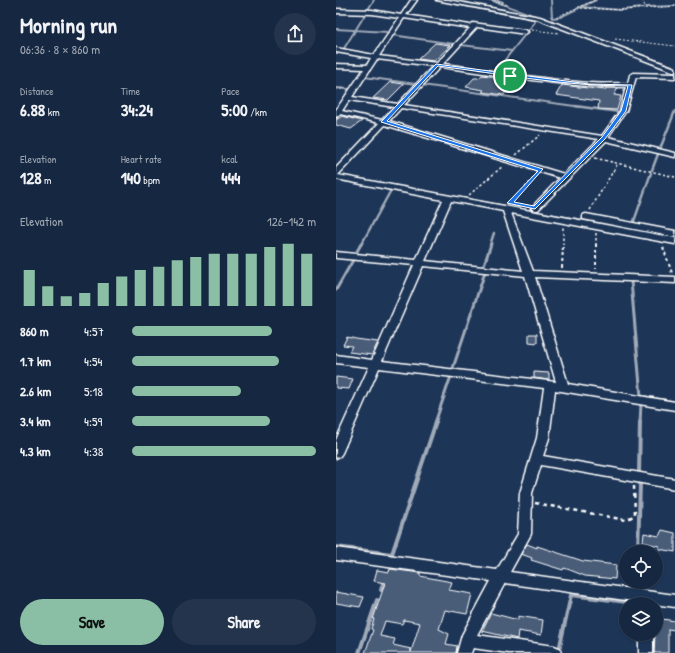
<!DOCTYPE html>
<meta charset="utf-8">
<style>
body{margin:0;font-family:"Patrick Hand",sans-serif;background:#23344c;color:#f1f3f6;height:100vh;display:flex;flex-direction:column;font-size:15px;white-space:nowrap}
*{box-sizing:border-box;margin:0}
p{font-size:13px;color:#9ea6b1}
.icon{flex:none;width:22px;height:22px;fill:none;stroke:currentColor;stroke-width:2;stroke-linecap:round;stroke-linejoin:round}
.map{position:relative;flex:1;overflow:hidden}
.panel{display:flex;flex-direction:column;background:#162841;width:336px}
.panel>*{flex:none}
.fabs{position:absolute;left:283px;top:545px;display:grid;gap:8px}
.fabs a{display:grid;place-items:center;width:44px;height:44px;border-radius:50%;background:#162841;box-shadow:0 1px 3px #0004,0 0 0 1px #35445a;font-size:20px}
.pin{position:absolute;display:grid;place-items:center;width:34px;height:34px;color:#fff;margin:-17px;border:2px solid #fff;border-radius:50%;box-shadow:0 1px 4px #0007}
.round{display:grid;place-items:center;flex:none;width:42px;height:42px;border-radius:21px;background:#23344c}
.overview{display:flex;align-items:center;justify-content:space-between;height:68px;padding:0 20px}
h1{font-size:22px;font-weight:800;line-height:30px}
.stats{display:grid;grid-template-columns:repeat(3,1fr);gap:6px;height:68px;padding:4px 20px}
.stats div{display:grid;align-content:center}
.stats b{font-size:17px;font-weight:800}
.stats small{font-size:11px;font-weight:400}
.stats p{font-size:11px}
.chart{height:112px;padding:8px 20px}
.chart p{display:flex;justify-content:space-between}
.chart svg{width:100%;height:72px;margin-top:4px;stroke:#8abfa5;stroke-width:6}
.button{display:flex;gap:8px;margin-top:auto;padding:8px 20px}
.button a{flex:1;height:46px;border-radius:24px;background:#8abfa5;color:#111;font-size:16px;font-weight:800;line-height:46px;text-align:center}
.button a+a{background:#23344c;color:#f1f3f6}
ul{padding:0 20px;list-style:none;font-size:13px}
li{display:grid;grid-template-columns:64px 48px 1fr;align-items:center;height:30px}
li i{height:10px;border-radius:5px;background:#8abfa5}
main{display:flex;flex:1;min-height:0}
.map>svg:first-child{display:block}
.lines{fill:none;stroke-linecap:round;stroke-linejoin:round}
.stream-far3{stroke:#a0aab8;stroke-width:2}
.stream-far2{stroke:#a0aab8;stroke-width:2.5}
.stream-far1{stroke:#a0aab8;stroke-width:3}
.stream{stroke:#a0aab8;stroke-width:4}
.building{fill:#4a5d79;stroke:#fff;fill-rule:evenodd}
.minor-casing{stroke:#fff;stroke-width:3}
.path-far3{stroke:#fff;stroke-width:1;stroke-dasharray:2 2;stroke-linecap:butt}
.path-far2{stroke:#fff;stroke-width:1.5;stroke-dasharray:2.5 2.5;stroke-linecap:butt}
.path-far1{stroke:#fff;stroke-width:2;stroke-dasharray:3 3;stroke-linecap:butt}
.path{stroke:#fff;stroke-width:2.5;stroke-dasharray:4 4;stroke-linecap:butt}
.minor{fill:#1d3557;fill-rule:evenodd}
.route{fill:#1a73e8;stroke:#fff;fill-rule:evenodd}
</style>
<main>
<section class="panel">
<div class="overview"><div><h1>Morning run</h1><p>06:36 · 8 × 860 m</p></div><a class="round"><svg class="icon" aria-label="share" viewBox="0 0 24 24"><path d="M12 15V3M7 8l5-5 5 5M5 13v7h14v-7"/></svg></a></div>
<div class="stats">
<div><p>Distance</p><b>6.88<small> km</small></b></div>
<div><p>Time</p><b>34:24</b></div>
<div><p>Pace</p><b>5:00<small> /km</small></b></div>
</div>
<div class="stats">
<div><p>Elevation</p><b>128<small> m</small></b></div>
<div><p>Heart rate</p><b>140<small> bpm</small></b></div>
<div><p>kcal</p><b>444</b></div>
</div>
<div class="chart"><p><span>Elevation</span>126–142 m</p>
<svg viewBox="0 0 160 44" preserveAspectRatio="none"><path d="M5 44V22M15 44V32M25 44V38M35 44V36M45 44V30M55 44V26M65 44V22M75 44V20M85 44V16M95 44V14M105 44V12M115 44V12M125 44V12M135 44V8M145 44V6M155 44V12"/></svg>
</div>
<ul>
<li><b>860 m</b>4:57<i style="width:76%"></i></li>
<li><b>1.7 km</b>4:54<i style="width:80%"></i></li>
<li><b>2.6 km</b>5:18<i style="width:59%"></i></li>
<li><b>3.4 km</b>4:59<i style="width:75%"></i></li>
<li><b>4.3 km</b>4:38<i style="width:100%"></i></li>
</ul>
<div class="button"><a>Save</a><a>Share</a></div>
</section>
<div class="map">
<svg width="339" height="653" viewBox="0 0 339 653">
<rect width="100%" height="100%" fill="#1d3557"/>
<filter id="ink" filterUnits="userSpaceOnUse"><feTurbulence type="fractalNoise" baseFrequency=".025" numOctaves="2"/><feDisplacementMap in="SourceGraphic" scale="8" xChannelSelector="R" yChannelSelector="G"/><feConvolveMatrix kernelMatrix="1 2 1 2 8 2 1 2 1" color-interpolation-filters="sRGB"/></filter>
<g filter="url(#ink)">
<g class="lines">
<!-- stream-far3 -->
<g class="stream-far3">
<polyline points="100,0 201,20"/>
<polyline points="155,0 202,17"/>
<polyline points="161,0 167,2"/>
<polyline points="215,0 216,17"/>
<polyline points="247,6 260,0"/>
<polyline points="310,7 339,6"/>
<polyline points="31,11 38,0"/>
<polyline points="216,18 224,17 245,7 285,10 307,8"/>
<polyline points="226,25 285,48"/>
<polyline points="0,29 52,32"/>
<polyline points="56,35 118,44"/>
<polyline points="125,45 176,51"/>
<polyline points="7,50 30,13"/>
<polyline points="303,54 339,67"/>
<polyline points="160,71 199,22"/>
<polyline points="28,77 80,84"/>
<polyline points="86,85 246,107"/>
<polyline points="0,88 13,89"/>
</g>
<!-- stream-far2 -->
<g class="stream-far2">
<polyline points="239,106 283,112"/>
<polyline points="0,119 4,113"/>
<polyline points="324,149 339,111"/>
<polyline points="316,170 322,154"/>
<polyline points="3,180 22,183"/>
<polyline points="53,185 339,237"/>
<polyline points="297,224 315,173"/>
<polyline points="25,245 55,190 51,189"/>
<polyline points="154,245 158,233"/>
</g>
<!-- stream-far1 -->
<g class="stream-far1">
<polyline points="19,255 25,244"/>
<polyline points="149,268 147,268 155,244"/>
<polyline points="295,281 305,397"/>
<polyline points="0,290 17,260"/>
<polyline points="116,371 149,272"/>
<polyline points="305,396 339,402"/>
<polyline points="99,423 115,376"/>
<polyline points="304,423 305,403"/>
</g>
<!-- stream -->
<g class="stream">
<polyline points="303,474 304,422"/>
<polyline points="0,547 56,554 100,422"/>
<polyline points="302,552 304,484"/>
<polyline points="45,590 48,580"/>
<polyline points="299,590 300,582"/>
<polyline points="223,650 235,595 299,603"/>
<polyline points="23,653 41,600"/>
</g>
</g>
<!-- building -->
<g class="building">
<polygon points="99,43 114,45 111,47 113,47 98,61 82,59"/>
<polygon points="146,75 168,78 164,83 176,85 168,95 146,92 148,90 130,87 138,78 143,78"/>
<polygon points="54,82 68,84 52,100 37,98"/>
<polygon points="226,85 269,90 270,88 282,88 278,95 285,96 281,110 262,109 263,101 220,95"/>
<polygon points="6,116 26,121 15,129 0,125 0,120"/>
<polygon points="193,334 201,334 201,343 193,342"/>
<polygon points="11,337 20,339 42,342 36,355 13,352 16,346 7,345"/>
<polygon points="198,372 213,373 213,380 198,378"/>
<polygon points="0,377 17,379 13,389 0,388"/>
<polygon points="326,530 339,533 339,552 323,549 323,546 307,542 308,533 323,536"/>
<polygon points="191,544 201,548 201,546 247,561 280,565 279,579 249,576 234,570 228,568 227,570 195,560 196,558 185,554"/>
<path d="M54,569L84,573V576L116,582L113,590L136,594L131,614L109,610L103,629L113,634L110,644L121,646L120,653H29L37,630L35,629L38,619H37L49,583L38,581L41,570L53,572ZM68,620L84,623L75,652V649L57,645L59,639L44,636L49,621L66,624Z"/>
<polygon points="0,592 28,597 24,607 0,603"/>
<polygon points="155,613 182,620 182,616 207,620 205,635 182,631 181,639 146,631"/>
<polygon points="320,618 339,621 339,630 332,629 332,653 318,653"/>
</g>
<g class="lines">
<!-- minor casing -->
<g class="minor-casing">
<g id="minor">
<path d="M75,0H81L70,15L134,25L137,23L189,30L192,32L189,34L141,27L107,64C155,70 203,79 252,83C265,84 278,83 292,83L294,75L297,73L339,74V78L300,77L290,111L272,137L339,153V157L270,141L202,210H199L195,208L224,178L49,125L2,175L339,238V244L175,213L197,271L339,277V283L199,277L232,384L339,402V410L219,390L213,438L207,456L339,479V489L205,465L196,493L195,534L174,572L339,595V607L169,583L141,635L218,646L223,648L225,653H172L137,648L135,653H121L126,635L155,581L0,560V548L161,570L182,534L184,493L201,438L208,388L43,368L6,453L4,456L0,458V440L33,367L0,363V355L36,360L78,265L0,258V252L80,260L107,200L0,179V168L43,123L4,114L0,117V110L28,69L0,68V64L31,65L35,58L0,52V48L38,55L63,18L36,14L0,13V9L36,10L65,15ZM68,18L134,28L101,63L43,56ZM41,59L97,66L62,104L16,97ZM104,67C167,75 226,87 290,87L284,111L266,136L68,105ZM13,100L58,107L46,120L6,111ZM65,108L263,139L228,174L53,121ZM115,201L167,211L187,271L89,261ZM87,266L189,276L220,382L46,361Z"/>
<polygon points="100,0 112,0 204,17 339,68 339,72 201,19"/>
<polygon points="250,214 339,231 339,237 247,219 247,215"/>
<rect x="303" y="634" width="14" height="19"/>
</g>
</g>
<!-- path-far3 -->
<g class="path-far3">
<polyline points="152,0 161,3"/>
<polyline points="158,0 172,5"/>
<polyline points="307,0 309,8"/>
<polyline points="245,8 287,10 339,6"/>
<polyline points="220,17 259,0"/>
<polyline points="196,30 223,33"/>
<polyline points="279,39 339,46"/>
<polyline points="0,89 9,89"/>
</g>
<!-- path-far2 -->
<g class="path-far2">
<polyline points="180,155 204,135"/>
<polyline points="259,158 339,177"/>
<polyline points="133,195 167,166"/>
<polyline points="175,202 201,175"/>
<polyline points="254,210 282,163"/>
<polyline points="260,233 260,245"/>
<polyline points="227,245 227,227"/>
</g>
<!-- path-far1 -->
<g class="path-far1">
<polyline points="260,244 260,269"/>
<polyline points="327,247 336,273"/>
<polyline points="226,268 227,244"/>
</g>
<!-- path -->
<polyline class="path" points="199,503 290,520 299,515 298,486"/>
<!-- minor -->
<use href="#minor" class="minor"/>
</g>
</g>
<!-- route -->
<path class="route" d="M100,64L253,84L296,85L290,111L269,139L199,209L171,203L202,171L45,122ZM102,66C166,74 227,86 292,86L285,111L266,137L198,206L178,202L207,169L51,121Z"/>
</svg>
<div class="fabs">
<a><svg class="icon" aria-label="locate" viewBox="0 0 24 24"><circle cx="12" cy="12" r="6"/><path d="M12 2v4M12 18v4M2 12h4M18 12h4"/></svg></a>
<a><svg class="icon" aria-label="layers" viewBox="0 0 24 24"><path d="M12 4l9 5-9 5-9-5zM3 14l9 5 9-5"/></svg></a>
</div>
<div class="pin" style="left:174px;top:76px;background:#1e9e55"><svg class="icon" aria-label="arrive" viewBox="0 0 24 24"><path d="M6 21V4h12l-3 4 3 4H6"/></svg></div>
</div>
</main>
